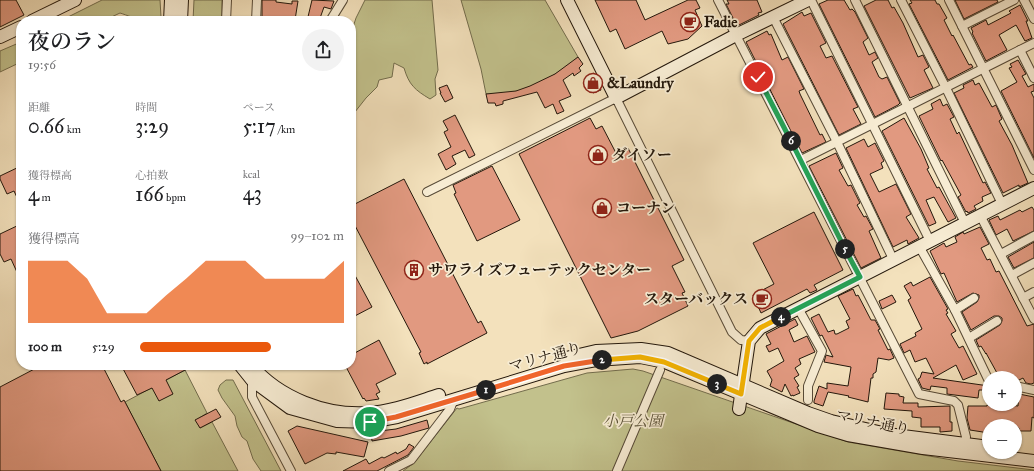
<!DOCTYPE html>
<html lang="ja">
<meta charset="utf-8">
<style>
body{margin:0;font-family:"IM FELL Great Primer","Noto Serif JP",serif;background:#f2f2f2;color:#202124;height:100vh;display:flex;flex-direction:column;font-size:15px;white-space:nowrap}
*{box-sizing:border-box;margin:0}
p{font-size:13px;color:#757577}
.icon{flex:none;width:22px;height:22px;fill:none;stroke:currentColor;stroke-width:2;stroke-linecap:round;stroke-linejoin:round}
.map{position:relative;flex:1;overflow:hidden}
.side{position:absolute;left:16px;top:16px;width:340px;height:354px;display:flex;flex-direction:column;background:#fff;border-radius:16px;box-shadow:0 1px 3px #0004}
.side>*{flex:none}
.fabs{position:absolute;left:982px;top:371px;display:grid;gap:8px}
.fabs a{display:grid;place-items:center;width:40px;height:40px;border-radius:50%;background:#fff;box-shadow:0 1px 3px #0004;font-size:20px}
.pin{position:absolute;display:grid;place-items:center;width:34px;height:34px;color:#fff;margin:-17px;border:2px solid #fff;border-radius:50%;box-shadow:0 1px 4px #0007}
.km{position:absolute;width:20px;height:20px;margin:-10px;border-radius:50%;background:#222;color:#fff;font-size:11px;line-height:20px;text-align:center}
.round{display:grid;place-items:center;flex:none;width:42px;height:42px;border-radius:21px;background:#f2f2f2}
.head{display:flex;align-items:center;justify-content:space-between;height:68px;padding:0 12px}
h1{font-size:22px;font-weight:600;line-height:30px}
.figures{display:grid;grid-template-columns:repeat(3,1fr);gap:6px;height:68px;padding:4px 12px}
.figures div{display:grid;align-content:center}
.figures b{font-size:20px;font-weight:600}
.figures small{font-size:11px;font-weight:400}
.figures p{font-size:11px}
.chart{height:112px;padding:8px 12px}
.chart p{display:flex;justify-content:space-between}
.chart svg{width:100%;height:72px;margin-top:4px;fill:#ea580c;opacity:.7}
ul{padding:0 12px;list-style:none;font-size:13px}
li{display:grid;grid-template-columns:64px 48px 1fr;align-items:center;height:30px}
li i{height:10px;border-radius:5px;background:#ea580c}
.map>svg:first-child{display:block}
.green{fill:#c2c18c;stroke:#726c4c}
.building{fill:#e19980;stroke:#23170b}
.lines{fill:none;stroke-linecap:round;stroke-linejoin:round}
.street-casing{stroke:#574a37;stroke-width:10}
.secondary-casing{stroke:#23170b;stroke-width:14}
.street{stroke:#f7ecd3;stroke-width:8}
.secondary{stroke:#f7ecd3;stroke-width:12}
.split-1-casing{stroke:#fff;stroke-width:8}
.split-2-casing{stroke:#fff;stroke-width:8}
.split-3-casing{stroke:#fff;stroke-width:8}
.split-4-casing{stroke:#fff;stroke-width:8}
.split-5-casing{stroke:#fff;stroke-width:8}
.split-6-casing{stroke:#fff;stroke-width:8}
.split-7-casing{stroke:#fff;stroke-width:8}
.split-1{stroke:#f0652b;stroke-width:5}
.split-2{stroke:#f0652b;stroke-width:5}
.split-3{stroke:#f5b400;stroke-width:5}
.split-4{stroke:#f5b400;stroke-width:5}
.split-5{stroke:#22a559;stroke-width:5}
.split-6{stroke:#22a559;stroke-width:5}
.split-7{stroke:#22a559;stroke-width:5}
.labels{text-anchor:middle;dominant-baseline:central;stroke-width:3.5;stroke-linejoin:round;paint-order:stroke}
.poi-label{font-size:15px;font-weight:bold;fill:#23170b;stroke:#f7ecd3;text-anchor:start}
.street-label{font-size:15px;fill:#23170b;stroke:#f7ecd3}
.park-label{font-size:15px;font-style:italic;fill:#5b5238;stroke:#f7ecd3}
</style>
<div class="map">
<svg width="1034" height="471" viewBox="0 0 1034 471">
<rect width="100%" height="100%" fill="#f3e1bc"/>
<filter id="stains"><feTurbulence type="fractalNoise" baseFrequency=".005" numOctaves="4"/><feColorMatrix values="0 0 0 0 .2 0 0 0 0 .09 0 0 0 0 .02 0 0 0 .5 -.17"/></filter>
<radialGradient id="worn" r=".72"><stop offset=".6" stop-color="#630" stop-opacity="0"/><stop offset="1" stop-color="#630" stop-opacity=".3"/></radialGradient>
<!-- green -->
<g class="green">
<path d="M102,0H160L161,17C145,25 136,18 120,13L103,21H60Z"/>
<polygon points="194,0 222,0 222,21 193,21"/>
<path d="M365,0H432L438,70L435,79L436,95L430,99C415,90 409,85 404,68L394,63L392,77L379,80L377,87L366,98L351,117V33L356,18Z"/>
<path d="M461,0H545L578,57C554,78 519,97 486,94L481,69Z"/>
<polygon points="21,42 21,62 0,72 0,51"/>
<polygon points="633,369 643,371 848,442 958,461 1034,470 1034,471 403,471 414,463 457,408 459,409 587,373"/>
<polygon points="185,370 207,413 196,420 200,428 212,422 238,471 161,471 125,402"/>
<polygon points="226,380 233,380 281,471 261,471 253,459 247,441 242,437 237,426 235,416 222,398 218,390 220,385"/>
</g>
<!-- building -->
<g class="building">
<polygon points="0,0 16,0 24,15 0,27"/>
<polygon points="262,0 276,0 276,2 292,4 292,1 298,1 295,20 262,21"/>
<polygon points="312,0 334,1 331,9 324,7 319,21 307,21"/>
<polygon points="595,0 636,0 645,20 688,0 696,0 700,8 695,10 702,26 688,39 668,44 662,31 625,49 616,29 610,32"/>
<polygon points="727,0 757,0 762,12 758,13 759,15 737,26 726,4 729,4"/>
<polygon points="828,0 844,0 850,10 852,9 855,12 868,38 863,42 869,55 875,52 878,58 872,62 879,77 882,79 887,77 900,103 898,105 875,117 819,4"/>
<polygon points="876,0 888,0 892,8 894,7 903,23 918,57 923,55 929,67 924,70 933,88 910,98 864,6"/>
<polygon points="910,0 935,0 937,4 939,4 947,18 944,20 952,36 953,35 969,65 971,64 973,67 948,80 909,4 912,3"/>
<polygon points="955,0 997,0 998,2 964,19"/>
<polygon points="1020,5 1028,21 1026,21 1032,38 1025,41 1016,25 999,35 1007,50 986,61 972,33 973,32 971,28 986,20 988,25 1011,13 1009,11"/>
<polygon points="802,12 804,16 811,13 826,43 820,46 826,58 832,56 858,107 853,109 861,124 839,135 783,24"/>
<polygon points="767,31 769,35 771,34 782,60 788,57 804,89 799,91 800,94 820,135 822,134 826,142 802,153 746,42"/>
<polygon points="578,57 583,64 579,68 581,71 574,76 573,73 563,80 571,96 559,101 564,111 557,114 553,104 545,108 537,92 503,101 503,104 496,106 495,103 488,103 486,94 516,91 530,86 555,74"/>
<polygon points="1018,60 1026,74 1022,76 1028,87 1034,84 1034,91 1031,92 1034,98 1034,158 1001,91 1017,82 1009,68 1012,67 1010,64"/>
<polygon points="594,73 601,90 593,93 586,77"/>
<polygon points="973,80 975,85 979,83 992,107 996,105 1002,119 999,121 1012,145 1028,183 1019,187 1019,185 1003,193 954,93 964,88 963,85"/>
<polygon points="447,85 453,98 445,102 440,93 441,93 439,88"/>
<polygon points="940,99 943,106 947,104 954,117 950,119 957,134 959,132 983,183 985,182 991,193 982,197 983,201 974,206 976,209 968,213 967,211 966,212 958,197 961,195 942,160 941,161 919,116 933,109 931,104"/>
<polygon points="455,115 475,155 469,158 465,150 452,156 456,164 446,170 438,154 451,147 444,132 448,130 443,121"/>
<polygon points="590,118 596,129 602,126 616,153 628,148 684,260 672,266 685,292 682,293 688,306 638,331 611,338 519,154"/>
<polygon points="904,118 921,149 929,168 927,169 937,188 939,187 956,218 948,222 934,197 926,200 936,223 929,226 882,131"/>
<polygon points="864,139 868,147 875,143 884,161 881,163 883,168 870,174 879,192 896,184 911,214 906,217 919,238 908,244 907,240 893,247 846,148"/>
<polygon points="836,153 843,168 839,170 848,186 851,185 860,203 857,205 864,217 866,216 873,229 869,231 881,258 861,268 809,166"/>
<polygon points="21,166 21,206 14,191 7,194 0,179 0,176"/>
<polygon points="492,166 520,220 477,241 454,194 456,193 453,185"/>
<polygon points="404,179 478,323 481,321 487,333 427,364 427,362 424,364 419,353 421,352 351,218 351,206"/>
<polygon points="1032,207 1034,210 1034,231 1013,241 1007,229 996,235 989,220 998,216 1000,220 1020,210 1022,212"/>
<polygon points="814,212 843,270 814,285 817,290 810,293 807,289 761,313 753,295 774,284 753,243"/>
<polygon points="21,224 21,281 11,259 4,262 0,254 0,234"/>
<polygon points="980,227 989,244 981,248 987,260 990,259 996,272 999,271 1027,326 1034,324 1034,383 1031,384 1026,383 1023,378 1017,381 1015,378 1001,378 997,373 986,353 986,354 981,346 979,347 976,340 1000,325 1002,321 1002,318 999,316 994,316 971,330 962,312 977,302 979,298 979,295 973,293 957,302 944,273 941,274 930,251 944,243 946,247 957,242 955,237 963,232 964,234"/>
<polygon points="1034,242 1034,258 1014,268 1008,257"/>
<polygon points="351,268 372,307 351,318"/>
<polygon points="930,277 948,309 946,310 948,313 946,314 956,331 951,334 959,348 963,346 977,374 963,380 956,365 933,378 989,386 989,390 979,390 978,398 947,394 947,388 931,386 930,390 922,388 918,379 920,378 922,372 934,374 926,358 915,362 910,350 904,353 900,344 916,336 915,333 922,329 908,300 911,298 904,286 911,282 913,286"/>
<polygon points="853,289 856,296 858,295 871,320 875,320 880,329 878,330 888,350 890,349 894,358 889,360 878,358 876,372 873,374 873,378 871,378 868,402 848,397 849,396 828,392 823,406 814,403 814,401 819,386 827,389 827,383 848,386 851,367 824,362 826,355 833,357 822,335 820,336 811,318 819,314 828,332 834,330 835,334 837,334 849,328 846,321 850,319 838,296"/>
<polygon points="892,295 896,302 882,309 879,301"/>
<polygon points="795,319 798,325 789,330 794,342 807,336 815,352 799,359 801,364 795,368 799,375 794,378 799,386 797,387 800,393 793,396 793,395 791,396 785,384 782,392 770,386 772,380 767,371 784,361 778,348 769,352 766,346 771,344 766,334"/>
<polygon points="379,340 396,374 376,384 380,392 376,394 379,399 366,401 364,398 363,399 345,365 351,365 351,355"/>
<polygon points="42,365 102,365 121,402 124,400 161,471 0,471 0,387"/>
<polygon points="121,365 184,365 187,369 166,380 173,394 159,401 152,388 137,395"/>
<polygon points="886,393 899,394 899,396 904,397 903,403 918,403 918,407 950,406 950,422 952,422 952,431 940,432 940,427 921,427 921,418 912,417 912,411 884,409"/>
<polygon points="1019,394 1034,397 1034,418 1032,417 1031,431 1019,431 1019,428 1015,427 1015,426 989,426 989,433 970,430 967,418 968,406 987,406 987,405 1000,407 999,404 1018,406"/>
<polygon points="216,409 221,417 200,428 195,420"/>
<polygon points="427,420 429,428 401,436 372,441 371,432 396,429"/>
<polygon points="297,426 368,442 364,457 336,452 336,454 327,453 305,464 288,431"/>
<polygon points="409,444 414,447 408,455 377,471 343,471 366,459 369,464 382,457 384,458 396,452 397,454 406,449"/>
</g>
<g class="lines">
<!-- street casing -->
<g class="street-casing">
<g id="street">
<polyline points="718,0 919,394 954,401 958,405 966,437 965,443"/>
<polyline points="811,0 930,241"/>
<polyline points="855,0 965,223"/>
<polyline points="901,0 946,88 1002,204"/>
<polyline points="949,0 1034,170"/>
<polyline points="1024,0 1034,19"/>
<polyline points="773,17 837,142 893,259"/>
<polyline points="226,21 227,0"/>
<polyline points="256,21 257,0"/>
<polyline points="330,21 343,0"/>
<polyline points="962,26 1014,0"/>
<polyline points="1020,50 1034,78"/>
<polyline points="801,160 1034,43"/>
<polyline points="427,192 616,98 732,332 741,340 749,341"/>
<polyline points="980,215 1034,319"/>
<polyline points="919,246 955,310 989,381"/>
<polyline points="1001,254 1034,236"/>
<polyline points="1012,275 1034,263"/>
<polyline points="1023,298 1034,292"/>
<polyline points="798,308 822,351 808,386 808,400"/>
<polyline points="955,310 974,298"/>
<polyline points="969,338 997,321"/>
<polyline points="252,380 252,397 291,471"/>
<polyline points="1015,386 1034,390"/>
<polyline points="389,471 411,460 450,409 454,399"/>
<polyline points="617,471 660,370"/>
</g>
</g>
<!-- secondary casing -->
<g class="secondary-casing">
<g id="secondary">
<polyline points="567,0 616,98 736,35 808,0"/>
<polyline points="32,21 75,0"/>
<polyline points="170,21 171,0"/>
<polyline points="181,21 182,0"/>
<polyline points="0,37 21,27"/>
<polyline points="566,358 596,351 641,349 668,353 808,413 831,421 887,434 989,447"/>
<polyline points="240,365 252,380 290,408 337,421 370,422 397,417 564,366 596,360 640,357 665,362 818,426 848,435 923,448 1034,461"/>
<path d="M251,365C279,398 326,416 368,413C392,412 417,402 439,395"/>
<polyline points="739,409 749,341 760,328 1034,188"/>
</g>
</g>
<!-- street -->
<use href="#street" class="street"/>
<!-- secondary -->
<use href="#secondary" class="secondary"/>
</g>
<g class="lines">
<!-- split-1 casing -->
<g class="split-1-casing">
<polyline id="split-1" points="370,422 396,417 486,390"/>
</g>
<!-- split-2 casing -->
<g class="split-2-casing">
<polyline id="split-2" points="486,390 564,366 602,360"/>
</g>
<!-- split-3 casing -->
<g class="split-3-casing">
<polyline id="split-3" points="602,360 640,357 664,362 717,384"/>
</g>
<!-- split-4 casing -->
<g class="split-4-casing">
<polyline id="split-4" points="717,384 741,394 749,341 760,328 781,317"/>
</g>
<!-- split-5 casing -->
<g class="split-5-casing">
<polyline id="split-5" points="781,317 860,277 845,249"/>
</g>
<!-- split-6 casing -->
<g class="split-6-casing">
<polyline id="split-6" points="791,141 845,249"/>
</g>
<!-- split-7 casing -->
<g class="split-7-casing">
<polyline id="split-7" points="758,77 791,141"/>
</g>
<!-- split-1 -->
<use href="#split-1" class="split-1"/>
<!-- split-2 -->
<use href="#split-2" class="split-2"/>
<!-- split-3 -->
<use href="#split-3" class="split-3"/>
<!-- split-4 -->
<use href="#split-4" class="split-4"/>
<!-- split-5 -->
<use href="#split-5" class="split-5"/>
<!-- split-6 -->
<use href="#split-6" class="split-6"/>
<!-- split-7 -->
<use href="#split-7" class="split-7"/>
</g>
<!-- icons -->
<defs>
<g id="cafe-ring" transform="scale(1)"><circle r="9.5" fill="#f7ecd3" stroke="#8f2418" stroke-width="1.5"/><path d="M-5.5-4.5H6V0H3Q3 3.5 0 3.5H-2.5Q-5.5 3.5-5.5 0ZM3-3.2v2h1.7v-2ZM-6 4.5H4V6H-6Z" fill="#8f2418"/></g>
<g id="shop-ring" transform="scale(1)"><circle r="9.5" fill="#f7ecd3" stroke="#8f2418" stroke-width="1.5"/><path d="M-5-2.5h2.3a2.7 3.5 0 0 1 5.4 0H5L5.5 6h-11ZM-1.5-2.5h3a1.5 2.3 0 0 0-3 0Z" fill="#8f2418"/></g>
<g id="building-ring" transform="scale(1)"><circle r="9.5" fill="#f7ecd3" stroke="#8f2418" stroke-width="1.5"/><path d="M-4-6H4V6H1V3H-1V6H-4ZM-2.5-4.3h1.7v1.8h-1.7ZM.8-4.3h1.7v1.8H.8ZM-2.5-1h1.7V.8h-1.7ZM.8-1h1.7V.8H.8Z" fill="#8f2418"/></g>
</defs>
<g fill-rule="evenodd">
<use href="#cafe-ring" x="690" y="22"/>
<use href="#shop-ring" x="593" y="83"/>
<use href="#shop-ring" x="598" y="155"/>
<use href="#shop-ring" x="602" y="208"/>
<use href="#building-ring" x="414" y="270"/>
<use href="#cafe-ring" x="762" y="299"/>
</g>
<g class="labels">
<!-- poi labels -->
<g class="poi-label">
<text x="704" y="22">Fadie</text>
<text x="607" y="83">&amp;Laundry</text>
<text x="612" y="155">ダイソー</text>
<text x="616" y="208">コーナン</text>
<text x="428" y="270">サワライズフューテックセンター</text>
<text x="748" y="299" text-anchor="end">スターバックス</text>
</g>
<!-- street labels -->
<g class="street-label">
<text transform="translate(545 357) rotate(-15)">マリナ通り</text>
<text transform="translate(873 422) rotate(12)">マリナ通り</text>
</g>
<!-- park labels -->
<g class="park-label">
<text x="633" y="421">小戸公園</text>
</g>
</g>
<rect width="100%" height="100%" filter="url(#stains)"/>
<rect width="100%" height="100%" fill="url(#worn)"/>
</svg>
<div class="fabs">
<a>+</a>
<a>−</a>
</div>
<div class="pin" style="left:370px;top:422px;background:#1e9e55"><svg class="icon" aria-label="arrive" viewBox="0 0 24 24"><path d="M6 21V4h12l-3 4 3 4H6"/></svg></div>
<div class="pin" style="left:758px;top:77px;background:#d93025"><svg class="icon" aria-label="check" viewBox="0 0 24 24"><path d="M5 12l5 5 9-10"/></svg></div>
<b class="km" style="left:486px;top:390px">1</b>
<b class="km" style="left:602px;top:360px">2</b>
<b class="km" style="left:717px;top:384px">3</b>
<b class="km" style="left:781px;top:317px">4</b>
<b class="km" style="left:845px;top:249px">5</b>
<b class="km" style="left:791px;top:141px">6</b>
<section class="side">
<div class="head"><div><h1>夜のラン</h1><p>19:56</p></div><a class="round"><svg class="icon" aria-label="share" viewBox="0 0 24 24"><path d="M12 15V3M7 8l5-5 5 5M5 13v7h14v-7"/></svg></a></div>
<div class="figures">
<div><p>距離</p><b>0.66<small> km</small></b></div>
<div><p>時間</p><b>3:29</b></div>
<div><p>ペース</p><b>5:17<small> /km</small></b></div>
</div>
<div class="figures">
<div><p>獲得標高</p><b>4<small> m</small></b></div>
<div><p>心拍数</p><b>166<small> bpm</small></b></div>
<div><p>kcal</p><b>43</b></div>
</div>
<div class="chart"><p><span>獲得標高</span>99–102 m</p>
<svg viewBox="0 0 160 44" preserveAspectRatio="none"><path d="M0 44V6L10 6L20 6L30 17L40 38L50 38L60 38L70 27L80 17L90 6L100 6L110 6L120 17L130 17L140 17L150 17L160 6V44z"/></svg>
</div>
<ul>
<li><b>100 m</b>5:29<i style="width:64%"></i></li>
</ul>
</section>
</div>
